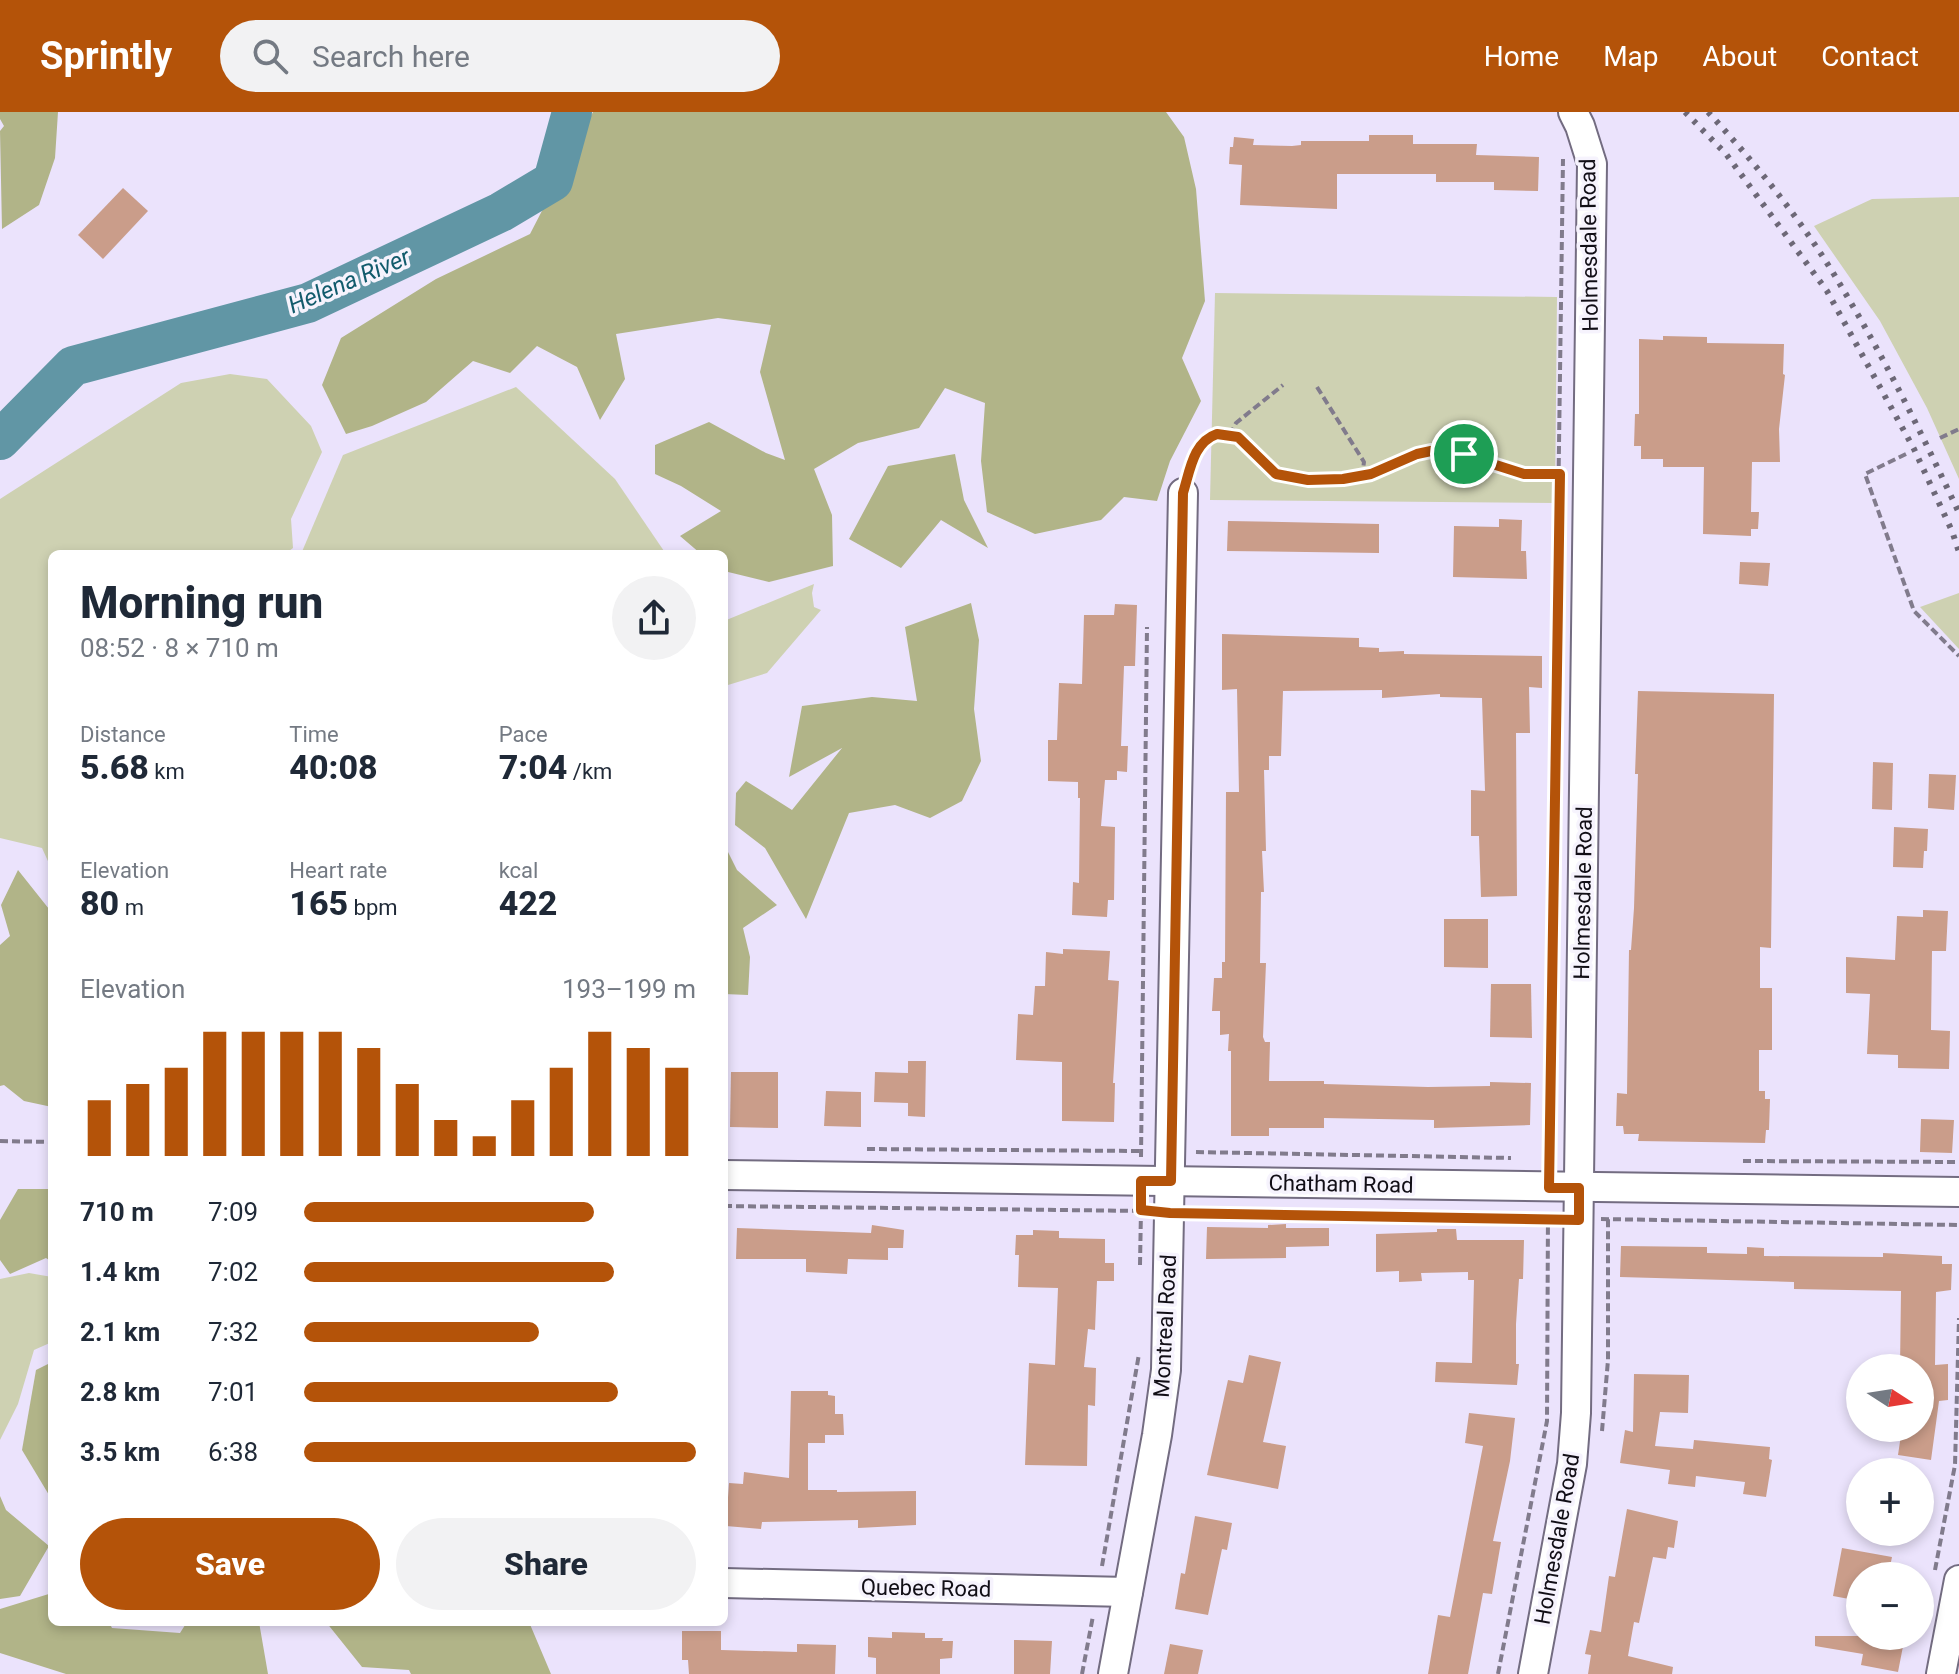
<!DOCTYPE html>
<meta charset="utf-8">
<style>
body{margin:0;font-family:Roboto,sans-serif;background:#f2f2f3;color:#1f2937;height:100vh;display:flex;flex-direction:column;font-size:30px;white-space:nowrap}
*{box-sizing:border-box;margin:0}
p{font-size:26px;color:#747a83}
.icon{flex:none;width:44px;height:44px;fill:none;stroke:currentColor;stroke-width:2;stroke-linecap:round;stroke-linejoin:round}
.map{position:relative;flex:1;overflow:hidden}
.side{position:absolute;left:48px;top:438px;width:680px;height:1076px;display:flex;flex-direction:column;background:#fff;border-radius:12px;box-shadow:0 4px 12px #0003}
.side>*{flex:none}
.needle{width:52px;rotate:102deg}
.buttons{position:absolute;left:1846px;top:1242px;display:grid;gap:16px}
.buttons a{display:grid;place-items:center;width:88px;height:88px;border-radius:50%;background:#fff;box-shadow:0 4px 12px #0003;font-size:40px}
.pin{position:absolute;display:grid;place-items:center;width:68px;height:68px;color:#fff;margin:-34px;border:4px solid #fff;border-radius:50%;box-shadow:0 2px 8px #0007}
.round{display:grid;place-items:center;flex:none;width:84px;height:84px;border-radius:42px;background:#f2f2f3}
.summary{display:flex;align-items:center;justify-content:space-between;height:136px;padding:0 32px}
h1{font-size:44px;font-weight:800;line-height:60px}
.figures{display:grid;grid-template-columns:repeat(3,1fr);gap:12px;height:136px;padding:8px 32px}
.figures div{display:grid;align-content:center}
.figures b{font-size:34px;font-weight:800}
.figures small{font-size:22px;font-weight:400}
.figures p{font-size:22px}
.chart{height:224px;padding:16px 32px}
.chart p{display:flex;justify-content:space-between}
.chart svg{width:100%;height:144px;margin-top:8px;stroke:#b45309;stroke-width:6}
.button{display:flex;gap:16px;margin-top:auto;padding:16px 32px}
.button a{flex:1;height:92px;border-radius:48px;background:#b45309;color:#fff;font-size:32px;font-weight:800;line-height:92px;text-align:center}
.button a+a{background:#f2f2f3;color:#1f2937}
ul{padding:0 32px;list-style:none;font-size:26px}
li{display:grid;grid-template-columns:128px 96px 1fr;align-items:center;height:60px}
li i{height:20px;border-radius:10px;background:#b45309}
header{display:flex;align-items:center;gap:48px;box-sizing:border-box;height:112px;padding:0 40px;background:#b45309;color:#fff}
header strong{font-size:38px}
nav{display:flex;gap:44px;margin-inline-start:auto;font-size:28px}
.search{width:560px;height:72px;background:#f2f2f3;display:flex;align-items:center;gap:20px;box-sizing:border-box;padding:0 28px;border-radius:44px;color:#747a83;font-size:30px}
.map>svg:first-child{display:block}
.green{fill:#ced1b2}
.forest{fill:#b1b488}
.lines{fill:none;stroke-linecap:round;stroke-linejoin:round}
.river{stroke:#6196a5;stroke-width:40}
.building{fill:#ca9d8a}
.minor-casing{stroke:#736c81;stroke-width:32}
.path{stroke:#817b8c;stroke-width:4;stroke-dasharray:8 4;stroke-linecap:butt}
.minor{stroke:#fff;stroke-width:28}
.rail{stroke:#6d6877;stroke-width:6;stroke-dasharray:4 8;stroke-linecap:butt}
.route-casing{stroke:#fff;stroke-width:16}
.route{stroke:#b45309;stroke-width:10}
.labels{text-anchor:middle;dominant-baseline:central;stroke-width:7;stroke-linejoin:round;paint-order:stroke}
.street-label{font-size:22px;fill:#110e16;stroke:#f6f3fd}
.water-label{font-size:24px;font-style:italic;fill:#125b6c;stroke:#f6f3fd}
</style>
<header>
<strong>Sprintly</strong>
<div class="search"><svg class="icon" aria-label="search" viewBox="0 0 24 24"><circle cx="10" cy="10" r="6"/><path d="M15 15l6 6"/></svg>Search here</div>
<nav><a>Home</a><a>Map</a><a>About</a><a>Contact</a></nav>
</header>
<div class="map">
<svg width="1959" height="1562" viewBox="0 0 1959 1562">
<rect width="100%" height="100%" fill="#ebe3fc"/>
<!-- green -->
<g class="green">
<polygon points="1959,85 1959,367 1927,296 1880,209 1814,114 1872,87"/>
<polygon points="1215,181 1557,185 1555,391 1210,388"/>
<polygon points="230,262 267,267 311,314 322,340 291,407 293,436 285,442 52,442 52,758 42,736 0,726 0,387 181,271"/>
<polygon points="516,275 615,367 666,442 301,442 343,343"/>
<polygon points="814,472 812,481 814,495 821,498 767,561 728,573 724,579 724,509"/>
<polygon points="1959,481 1959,537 1920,495"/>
<polygon points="29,1161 52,1165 52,1230 34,1238 18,1292 0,1328 0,1167"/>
</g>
<!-- forest -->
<g class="forest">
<polygon points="0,0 58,0 55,46 39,93 2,117 0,19 4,14 0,7"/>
<polygon points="593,0 1166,0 1184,25 1196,77 1205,189 1182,246 1201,289 1170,349 1157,389 1124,385 1101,408 1035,422 987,400 981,349 985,291 945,276 919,316 858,331 814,357 832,403 833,454 769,470 724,459 724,442 701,442 680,424 721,399 681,374 655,362 655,333 709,310 766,341 785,348 760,260 771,213 718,206 616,222 625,267 600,308 577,255 537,234 510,261 473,249 426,290 372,314 346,322 322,273 341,226 436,167 530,122"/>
<polygon points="955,342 964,388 988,436 941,408 901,456 849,427 888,354"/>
<polygon points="971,491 979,528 974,597 981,649 962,689 930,706 895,693 849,701 806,807 765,736 735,713 736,681 746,669 792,698 842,636 789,665 802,594 872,585 917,589 905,515"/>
<polygon points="724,732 737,758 777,793 743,816 750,845 748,883 724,882"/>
<polygon points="18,758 49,797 52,792 52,995 24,989 4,973 0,974 0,833 10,824 1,793"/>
<polygon points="18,1077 52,1077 52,1150 46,1146 10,1162 0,1148 0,1108"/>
<polygon points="52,1250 52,1388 22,1338 36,1258"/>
<polygon points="0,1384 6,1398 49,1434 20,1484 0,1487"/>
<polygon points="52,1481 52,1510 109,1510 112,1516 180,1521 187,1510 259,1510 268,1562 66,1562 0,1541 0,1497"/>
<polygon points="326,1510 529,1510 551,1562 411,1562 409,1558 362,1555"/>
</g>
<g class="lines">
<!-- river -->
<polyline class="river" points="0,328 73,254 308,191 501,100 553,69 572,0"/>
</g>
<!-- building -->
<g class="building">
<polygon points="1369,23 1413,23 1413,32 1477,32 1476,43 1539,45 1538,79 1494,78 1494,70 1436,70 1436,62 1337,62 1337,97 1240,93 1242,53 1229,52 1230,35 1233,35 1234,25 1254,27 1253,33 1292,34 1301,33 1301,29 1369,29"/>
<polygon points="123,76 148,99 103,147 78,123"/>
<polygon points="1663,224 1707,225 1707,231 1784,232 1783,262 1785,263 1779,317 1780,350 1752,350 1751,400 1759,400 1758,417 1751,417 1751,424 1703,422 1704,355 1663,355 1663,347 1641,347 1641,334 1634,334 1635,302 1639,302 1639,227 1663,228"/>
<polygon points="1499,407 1522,408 1521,439 1526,439 1527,467 1453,465 1454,414 1499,415"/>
<polygon points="1228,409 1379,412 1379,441 1227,439"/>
<polygon points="1740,450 1770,451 1768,474 1739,472"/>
<polygon points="1115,492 1137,493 1135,554 1124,554 1121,634 1128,634 1127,660 1117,659 1117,668 1105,668 1101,714 1115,715 1114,788 1108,788 1107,805 1072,803 1073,770 1079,771 1080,686 1078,686 1078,670 1048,669 1048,628 1057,628 1059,571 1082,572 1084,503 1114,503"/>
<polygon points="1222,522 1359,526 1359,535 1379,536 1379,540 1404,539 1404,542 1542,544 1542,576 1529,575 1530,621 1516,621 1517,784 1481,785 1479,724 1471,724 1471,678 1485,679 1482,586 1440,585 1440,582 1382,586 1382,578 1283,579 1281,644 1269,644 1269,658 1264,658 1266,739 1262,739 1264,780 1261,780 1260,851 1266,851 1263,925 1265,930 1270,930 1269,969 1324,969 1324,972 1428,975 1490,974 1490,970 1531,971 1530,1013 1434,1016 1434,1008 1324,1006 1324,1016 1269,1016 1269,1024 1231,1024 1231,939 1228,939 1229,922 1220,923 1220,899 1212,899 1214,866 1222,866 1222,850 1225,850 1226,680 1239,680 1237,577 1222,578"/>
<polygon points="1638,579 1774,582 1771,836 1760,835 1760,876 1772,876 1772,938 1759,938 1759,979 1765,979 1765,987 1770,987 1769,1018 1766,1018 1765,1031 1638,1029 1639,1022 1624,1022 1623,1014 1616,1014 1617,981 1627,982 1629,838 1631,838 1634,796 1638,662 1635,662"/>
<polygon points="1873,650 1893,651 1892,698 1872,697"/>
<polygon points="1929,662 1956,663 1954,698 1928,696"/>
<polygon points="1894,715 1928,717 1927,739 1924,739 1923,756 1893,755"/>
<polygon points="1923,798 1948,799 1946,839 1932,839 1931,918 1950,919 1949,957 1898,956 1898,943 1867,942 1870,882 1846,881 1846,845 1895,848 1897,804 1923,805"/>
<polygon points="1444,807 1488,807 1488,856 1444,855"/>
<polygon points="1063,837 1110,839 1108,868 1119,869 1113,971 1115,971 1114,1010 1062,1009 1062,950 1016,948 1018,902 1033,903 1035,874 1045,874 1046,840 1063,842"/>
<polygon points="1491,872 1531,872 1532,926 1490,925"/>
<polygon points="908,949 926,949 925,1005 908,1004 908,991 874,990 875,960 908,961"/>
<polygon points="731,960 778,960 778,1016 730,1015"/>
<polygon points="826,979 861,980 861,1015 824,1014"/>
<polygon points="1921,1007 1954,1008 1952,1041 1920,1040"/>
<polygon points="1286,1112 1286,1116 1329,1116 1329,1134 1286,1135 1286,1146 1206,1147 1207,1115 1268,1116 1268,1113"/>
<polygon points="872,1113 904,1118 903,1136 888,1136 888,1148 848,1147 847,1162 806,1160 806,1147 736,1147 737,1116 871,1121"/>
<polygon points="1437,1117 1456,1117 1457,1128 1524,1128 1523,1167 1519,1167 1516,1212 1516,1252 1519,1252 1517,1273 1435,1270 1436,1250 1472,1251 1474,1168 1468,1168 1468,1160 1421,1161 1422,1169 1399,1170 1399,1159 1376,1160 1376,1122 1437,1120"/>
<polygon points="1033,1118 1059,1119 1059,1126 1105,1127 1105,1151 1114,1151 1114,1169 1097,1169 1095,1218 1088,1217 1084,1255 1096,1256 1095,1294 1088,1293 1087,1354 1025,1353 1029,1251 1055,1253 1058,1176 1018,1175 1019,1143 1015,1143 1016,1123 1033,1123"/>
<polygon points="1621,1134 1707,1135 1707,1141 1747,1142 1747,1135 1764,1136 1764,1144 1883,1145 1883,1141 1942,1144 1942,1152 1952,1152 1951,1178 1936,1180 1935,1253 1948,1252 1948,1288 1939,1289 1931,1348 1898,1343 1902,1316 1920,1316 1920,1256 1900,1256 1901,1179 1794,1177 1794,1170 1620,1165"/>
<polygon points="1249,1243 1281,1250 1263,1330 1286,1334 1278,1377 1207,1363 1228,1268 1243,1271"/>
<polygon points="1634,1262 1689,1263 1688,1301 1660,1300 1655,1334 1693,1337 1694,1328 1770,1335 1769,1347 1772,1348 1766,1385 1743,1382 1745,1370 1696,1364 1695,1375 1668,1372 1670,1358 1620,1351 1625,1318 1633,1320"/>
<polygon points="791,1279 828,1279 828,1283 835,1284 835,1302 843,1302 844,1323 825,1323 825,1331 808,1331 808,1378 837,1378 837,1380 916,1379 916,1413 858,1416 858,1408 762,1410 761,1417 726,1414 729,1371 743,1372 744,1360 789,1366"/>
<polygon points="1469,1301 1515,1306 1510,1349 1493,1429 1501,1430 1492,1482 1483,1481 1468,1562 1428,1562 1438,1503 1450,1505 1483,1334 1465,1331"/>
<polygon points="1627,1397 1678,1409 1674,1436 1668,1435 1666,1447 1653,1445 1639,1511 1634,1510 1628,1544 1673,1555 1672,1562 1588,1562 1591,1543 1585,1542 1590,1518 1601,1520 1609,1464 1615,1465"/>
<polygon points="1195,1404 1232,1411 1227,1438 1222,1437 1208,1503 1175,1497 1181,1461 1185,1462"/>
<polygon points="1842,1436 1892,1445 1888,1464 1860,1464 1860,1489 1833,1484"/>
<polygon points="682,1519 721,1519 721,1538 797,1540 797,1532 836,1533 835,1562 689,1562 688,1548 682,1548"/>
<polygon points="892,1520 925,1521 925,1526 943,1526 942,1529 953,1529 952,1546 940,1547 940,1562 876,1562 876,1546 868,1545 868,1525 892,1526"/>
<polygon points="1815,1524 1905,1524 1898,1560 1861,1553 1863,1542 1815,1534"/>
<polygon points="1014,1528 1052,1529 1050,1562 1014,1562"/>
<polygon points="1170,1532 1203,1538 1198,1562 1164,1562"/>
</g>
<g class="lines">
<!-- minor casing -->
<g class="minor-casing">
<g id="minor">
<polyline points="724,1063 1959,1080"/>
<polyline points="724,1471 1128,1480"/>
<polyline points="1113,1562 1157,1323 1166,1258 1183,381"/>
<polyline points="1533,1562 1572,1352 1576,1301 1592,52 1580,14 1573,0"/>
<polyline points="1941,1562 1959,1468"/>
</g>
</g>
<!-- path -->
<g class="path">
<polyline points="1317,275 1364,350 1362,364"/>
<polyline points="1230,323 1236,311 1283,273"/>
<polyline points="1940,326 1959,317"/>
<polyline points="1906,342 1865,362 1914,499 1959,544"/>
<polyline points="1190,360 1198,335 1207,325 1227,322 1247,331 1276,362 1308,368 1343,367 1371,362 1417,342 1431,339 1452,339 1524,362 1560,362"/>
<polyline points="0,1029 52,1030"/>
<polyline points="867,1037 1141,1039"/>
<polyline points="1196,1040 1511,1046"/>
<polyline points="1141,1045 1147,515"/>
<polyline points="1743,1049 1959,1050"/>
<polyline points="1549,1050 1563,47"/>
<polyline points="724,1094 1145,1099"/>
<polyline points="1194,1102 1549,1106"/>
<polyline points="1601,1107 1959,1113"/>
<polyline points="1140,1153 1141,1098"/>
<polyline points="1602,1319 1608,1248 1608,1106"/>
<polyline points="1102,1454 1139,1242"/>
<polyline points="1935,1458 1955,1353 1959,1206"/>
<polyline points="1082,1562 1093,1504"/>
<polyline points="1498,1562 1547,1309 1548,1099"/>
</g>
<!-- minor -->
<use href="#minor" class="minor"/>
<!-- rail -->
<g class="rail">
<polyline points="1685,0 1726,42 1827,179 1914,337 1952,419 1959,440"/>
<path d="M1708,0C1757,53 1804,111 1841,174C1885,247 1923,324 1959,401"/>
</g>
</g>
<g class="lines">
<!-- route casing -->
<g class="route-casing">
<path id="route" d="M1217,322L1238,325L1276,362L1308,368L1343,367L1371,362L1417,342L1431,339H1452L1524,362H1560L1549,1076H1579V1108L1170,1101L1141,1098V1069H1171L1183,381C1190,359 1193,330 1217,322Z"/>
</g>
<!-- route -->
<use href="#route" class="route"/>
</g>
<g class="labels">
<!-- street labels -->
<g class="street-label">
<text transform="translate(1589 133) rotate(-91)">Holmesdale Road</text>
<text transform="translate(1583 781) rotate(-89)">Holmesdale Road</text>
<text transform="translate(1341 1072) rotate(1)">Chatham Road</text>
<text transform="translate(1165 1214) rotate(-87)">Montreal Road</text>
<text transform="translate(1557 1427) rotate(-80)">Holmesdale Road</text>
<text transform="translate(926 1476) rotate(1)">Quebec Road</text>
</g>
<!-- water labels -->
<g class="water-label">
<text transform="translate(349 169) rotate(-23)">Helena River</text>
</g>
</g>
</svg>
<div class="buttons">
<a><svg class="needle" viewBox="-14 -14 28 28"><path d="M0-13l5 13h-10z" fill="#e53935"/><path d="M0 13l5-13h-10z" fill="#747a83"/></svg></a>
<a>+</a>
<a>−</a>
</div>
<div class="pin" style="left:1464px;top:342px;background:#1e9e55"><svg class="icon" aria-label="arrive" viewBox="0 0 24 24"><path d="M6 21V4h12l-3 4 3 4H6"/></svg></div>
<section class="side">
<div class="summary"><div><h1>Morning run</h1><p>08:52 · 8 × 710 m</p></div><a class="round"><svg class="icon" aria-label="share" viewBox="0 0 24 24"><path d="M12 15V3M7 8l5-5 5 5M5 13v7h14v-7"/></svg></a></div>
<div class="figures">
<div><p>Distance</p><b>5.68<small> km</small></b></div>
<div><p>Time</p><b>40:08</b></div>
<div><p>Pace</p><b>7:04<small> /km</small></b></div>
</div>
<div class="figures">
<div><p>Elevation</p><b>80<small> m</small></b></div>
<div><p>Heart rate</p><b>165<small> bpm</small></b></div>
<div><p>kcal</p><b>422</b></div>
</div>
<div class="chart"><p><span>Elevation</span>193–199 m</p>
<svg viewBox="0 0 160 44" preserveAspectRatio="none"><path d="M5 44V27M15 44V22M25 44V17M35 44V6M45 44V6M55 44V6M65 44V6M75 44V11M85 44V22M95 44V33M105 44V38M115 44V27M125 44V17M135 44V6M145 44V11M155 44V17"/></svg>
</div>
<ul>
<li><b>710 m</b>7:09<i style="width:74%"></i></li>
<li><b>1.4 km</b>7:02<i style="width:79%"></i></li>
<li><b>2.1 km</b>7:32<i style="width:60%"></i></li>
<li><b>2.8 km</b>7:01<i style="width:80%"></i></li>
<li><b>3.5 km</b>6:38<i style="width:100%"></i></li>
</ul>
<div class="button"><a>Save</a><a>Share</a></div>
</section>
</div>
